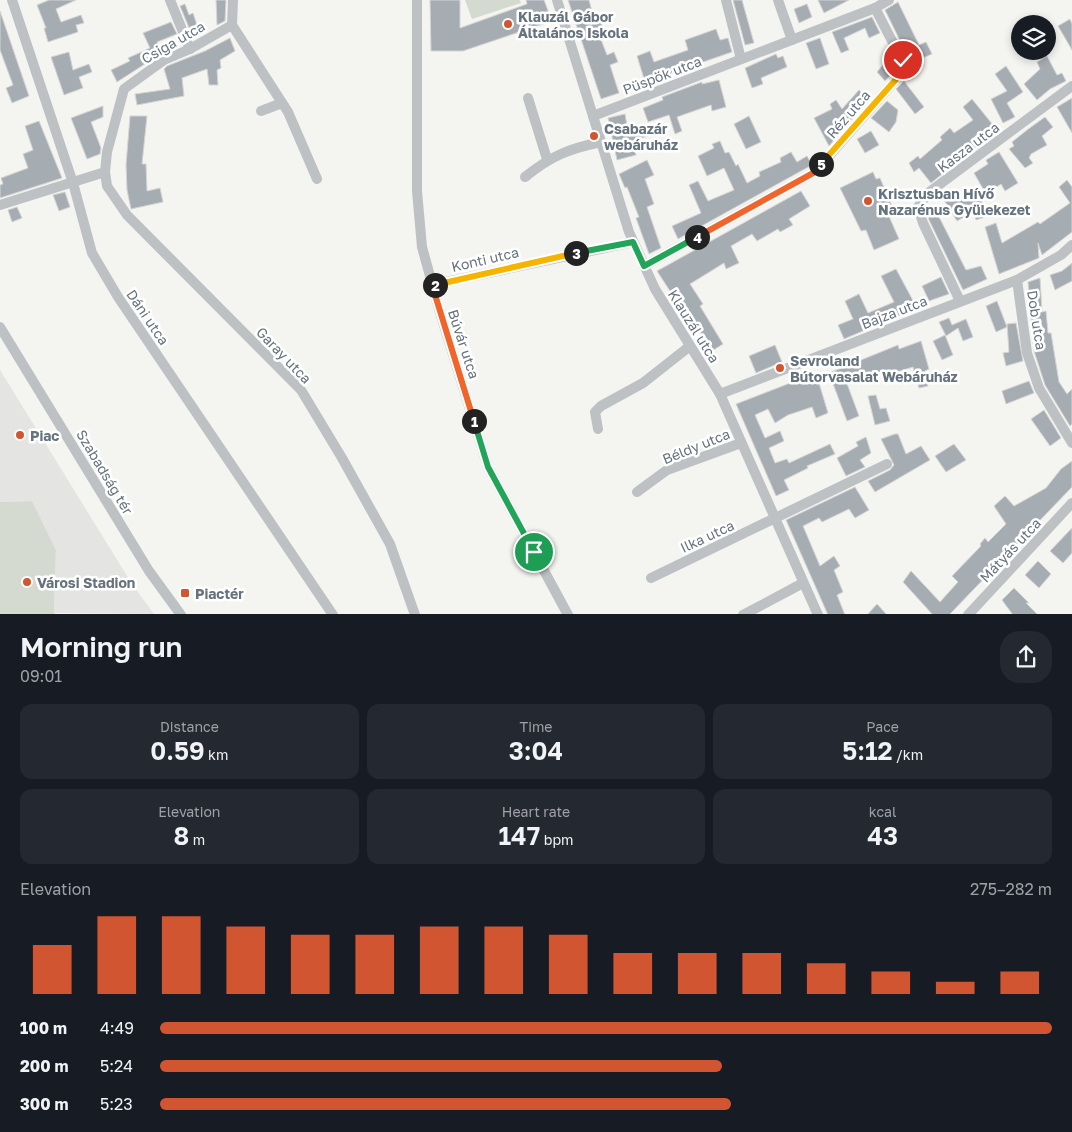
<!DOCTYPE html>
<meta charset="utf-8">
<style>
body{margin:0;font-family:"Golos Text",sans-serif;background:#242831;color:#f1f3f6;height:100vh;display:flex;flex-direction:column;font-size:19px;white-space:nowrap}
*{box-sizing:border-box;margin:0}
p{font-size:16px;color:#9ea1a6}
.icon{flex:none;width:28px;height:28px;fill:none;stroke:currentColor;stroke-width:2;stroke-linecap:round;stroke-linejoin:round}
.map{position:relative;height:614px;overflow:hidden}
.drawer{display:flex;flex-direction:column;background:#171b24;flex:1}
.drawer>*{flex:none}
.buttons{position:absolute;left:1011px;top:15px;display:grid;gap:10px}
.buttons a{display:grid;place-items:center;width:45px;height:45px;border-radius:50%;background:#171b24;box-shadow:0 2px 8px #0003;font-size:25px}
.pin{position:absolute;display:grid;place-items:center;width:42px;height:42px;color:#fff;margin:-21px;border:2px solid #fff;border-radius:50%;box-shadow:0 1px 5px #0007}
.km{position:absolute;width:25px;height:25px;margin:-12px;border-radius:50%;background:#222;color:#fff;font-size:14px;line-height:25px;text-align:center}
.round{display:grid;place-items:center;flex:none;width:52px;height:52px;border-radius:20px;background:#242831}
.overview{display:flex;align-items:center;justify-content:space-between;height:85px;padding:0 20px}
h1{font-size:28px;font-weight:600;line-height:38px}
.metrics{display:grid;grid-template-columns:repeat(3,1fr);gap:8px;height:85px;padding:5px 20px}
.metrics div{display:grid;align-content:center;border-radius:12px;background:#242831;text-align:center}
.metrics b{font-size:25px;font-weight:600}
.metrics small{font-size:14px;font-weight:400}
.metrics p{font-size:14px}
.chart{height:140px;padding:10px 20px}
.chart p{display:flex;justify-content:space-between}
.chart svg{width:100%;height:90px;margin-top:5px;stroke:#d25532;stroke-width:6}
ul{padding:0 20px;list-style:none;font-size:16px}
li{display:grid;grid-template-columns:80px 60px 1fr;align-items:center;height:38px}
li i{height:12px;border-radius:6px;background:#d25532}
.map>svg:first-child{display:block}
.built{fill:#e4e5e3}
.green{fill:#d5dad1}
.building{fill:#a6adb2;stroke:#d5d5d3}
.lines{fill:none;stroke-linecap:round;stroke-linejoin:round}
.minor{stroke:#bdc1c4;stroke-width:10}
.split-1-casing{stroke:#fff;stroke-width:10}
.split-2-casing{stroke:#fff;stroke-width:10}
.split-3-casing{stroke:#fff;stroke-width:10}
.split-4-casing{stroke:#fff;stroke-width:10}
.split-5-casing{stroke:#fff;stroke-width:10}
.split-6-casing{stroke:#fff;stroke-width:10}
.split-1{stroke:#22a559;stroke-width:6}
.split-2{stroke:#f0652b;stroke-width:6}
.split-3{stroke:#f5b400;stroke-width:6}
.split-4{stroke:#22a559;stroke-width:6}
.split-5{stroke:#f0652b;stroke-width:6}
.split-6{stroke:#f5b400;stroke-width:6}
.poi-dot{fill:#d25532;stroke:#fff;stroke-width:2}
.labels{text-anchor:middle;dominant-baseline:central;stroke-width:5;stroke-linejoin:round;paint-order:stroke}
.poi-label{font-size:14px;font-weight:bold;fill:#65737e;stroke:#fff;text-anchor:start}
.street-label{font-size:14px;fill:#65737e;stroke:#fff}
</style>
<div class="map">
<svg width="1072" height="615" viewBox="0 0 1072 615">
<rect width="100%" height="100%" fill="#f4f4f0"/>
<!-- built -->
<polygon class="built" points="0,370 132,584 154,614 54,613 56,550 32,501 0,502"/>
<!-- green -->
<g class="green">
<polygon points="465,0 520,0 521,3 472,19"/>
<polygon points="32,501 56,550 54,613 55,614 0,614 0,502"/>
</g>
<!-- building -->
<g class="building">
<polygon points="49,0 76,0 56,9 61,22 81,15 84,23 76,25 78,32 48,42 44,28 46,28 37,5"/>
<polygon points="216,0 226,0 225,21 217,25"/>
<polygon points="430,0 460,0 460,28 527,4 526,0 544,0 552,21 463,51 431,51"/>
<polygon points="568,0 589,0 595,23 601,22 605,36 600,37 607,55 614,52 618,62 610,65 619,93 601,99"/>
<polygon points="733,0 742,0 754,43 745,45"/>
<polygon points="818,0 849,0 824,13"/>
<polygon points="898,2 919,45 926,42 932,54 911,63 885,10"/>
<polygon points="185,4 189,15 193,13 197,25 194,26 197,33 192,35 180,6"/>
<polygon points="807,4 812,17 799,23 794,9"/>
<polygon points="0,11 29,96 12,103 6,88 13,85 0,50"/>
<polygon points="872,17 880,33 869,38 865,28 844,38 849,50 841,53 832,32"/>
<polygon points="1070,19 1072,24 1072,50 1058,26"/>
<polygon points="171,22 177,34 157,42 162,53 117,82 111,70 130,61 128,58 150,48 143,33"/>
<polygon points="716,29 720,40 728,38 732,52 645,82 637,56 650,51 654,62 688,50 685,40"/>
<polygon points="230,38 235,51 220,60 221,68 217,70 218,85 209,85 207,69 182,78 184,96 137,105 135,94 170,89 164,69 167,66 205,51"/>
<polygon points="820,38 829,64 816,69 806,43"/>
<polygon points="889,51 898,67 885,81 877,72 886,61 883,54"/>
<polygon points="69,52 73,70 89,64 92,72 79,77 83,88 64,95 51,57"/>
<polygon points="776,54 778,58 783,56 787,67 761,78 763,84 752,88 745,68"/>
<polygon points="1047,56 1057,75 1062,73 1066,81 1050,89 1037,100 1024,84 1040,69 1037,62"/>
<polygon points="1006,66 1023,92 1007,103 1015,117 1003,123 991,99 1007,91 995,74"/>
<polygon points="719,80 726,107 712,111 711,105 677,117 682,131 675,134 669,115 648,122 643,108 663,100 662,97 702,82 702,84"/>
<polygon points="904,81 924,107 915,114 896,89"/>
<polygon points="859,90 868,101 860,110 857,107 859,111 829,146 814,118 832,109 830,104 836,100 842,109"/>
<polygon points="1072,98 1072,133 1057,107"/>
<polygon points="972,99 997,130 931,183 919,168 914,172 909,163 918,156 920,159 942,140 940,137 950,128 954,133 973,120 963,107"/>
<polygon points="887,101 898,110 896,122 889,132 871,118"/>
<polygon points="103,106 103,117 91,122 101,148 100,154 87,159 71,118"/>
<polygon points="625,114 628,131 646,125 648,136 632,141 636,155 617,160 608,118"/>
<polygon points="130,116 147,116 142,164 146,164 147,191 160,188 163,202 131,209 127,190 126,165"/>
<polygon points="749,116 761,142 746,149 734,124"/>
<polygon points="1045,117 1053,127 1042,136 1047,145 1031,154 1029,158 1033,163 1025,168 1009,149 1014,146 1012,142 1027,130"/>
<polygon points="39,121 62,178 0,198 0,185 3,184 1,178 28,168 23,154 33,150 25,126"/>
<polygon points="871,131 879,145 865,153 857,139"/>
<polygon points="720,141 725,153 729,152 736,166 738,164 747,183 760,176 759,172 781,162 780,158 791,152 797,162 807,156 812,165 678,239 672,226 701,213 689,185 698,181 708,201 734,190 724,168 707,176 698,156 714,148 712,144"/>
<polygon points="999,152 1018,183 1005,191 1001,184 986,194 974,173 988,164 986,160"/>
<polygon points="647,160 654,175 645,179 654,204 647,207 661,248 649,254 636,218 639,217 627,187 625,188 619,174"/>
<polygon points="873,172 876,179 880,178 894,211 888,214 899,239 874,250 866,230 861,231 840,188"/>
<polygon points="1067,180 1072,187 1072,232 1042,255 1038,243 1039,258 999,274 985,227 996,223 1002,243 1038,222 1040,224 1070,203 1059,187"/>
<polygon points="956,190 965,200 980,195 988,216 976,220 973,212 957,221 944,200"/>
<polygon points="801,191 810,206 789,219 793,225 780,232 778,229 757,241 752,234 731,246 739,263 726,269 724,263 690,284 703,304 700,306 723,344 712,351 693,320 690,322 657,271"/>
<polygon points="65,192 70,207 59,211 53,195"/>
<polygon points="17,207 22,218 12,222 8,210"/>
<polygon points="934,207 966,270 981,266 987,279 963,290 929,220 927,212"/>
<polygon points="1072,263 1072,281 1055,290 1050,275 1062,271"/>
<polygon points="896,269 917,308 844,339 838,325 853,319 845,301 859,294 868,313 894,302 881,276"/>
<polygon points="941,277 949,294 929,301 922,286"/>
<polygon points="1040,278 1042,312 1046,311 1048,333 1051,333 1059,382 1067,394 1072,389 1072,424 1070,426 1045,385 1034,351 1028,282"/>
<polygon points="997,301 1007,327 996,332 986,306"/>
<polygon points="949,318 952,325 966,319 973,337 963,341 958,328 946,336 939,322"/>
<polygon points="1016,323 1023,361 1006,366 1003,353 1009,352 1007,324"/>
<polygon points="945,335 953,355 942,360 933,341"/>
<polygon points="921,341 929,369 925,371 928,386 919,388 913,367 887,375 886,371 862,380 860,376 846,381 859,416 847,421 829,373 898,345 899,349"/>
<polygon points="775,345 782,362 756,373 749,356"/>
<polygon points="816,373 828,413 816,418 812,407 788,415 775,423 768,409 755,415 765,438 780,431 784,441 769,448 775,463 787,459 789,463 830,444 835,454 807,466 808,468 784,480 789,490 776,496 736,404"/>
<polygon points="1029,381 1034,393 1006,404 1002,391"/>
<polygon points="876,395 880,409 886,408 890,421 875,425 868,396"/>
<polygon points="1044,410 1061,438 1050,446 1031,419"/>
<polygon points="895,434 898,434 906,454 921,446 930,460 875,492 868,481 890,470 894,465 881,439"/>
<polygon points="866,437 871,453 860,460 865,467 846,476 837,458 858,446 856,442"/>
<polygon points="954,444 966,460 946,472 935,456"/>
<polygon points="1072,461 1072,487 949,615 933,615 903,582 911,571 940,602 958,582 952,576 981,546 980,544 985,538 988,542 1006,524 994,506 1005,496 1014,506 1046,488 1061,469"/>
<polygon points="855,487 869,510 855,518 849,509 822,522 819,518 803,526 820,566 834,556 840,566 834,570 843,592 837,595 845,615 828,615 786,520"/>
<polygon points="1072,528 1072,553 1063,563 1050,551"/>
<polygon points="1038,561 1051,574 1039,588 1025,575"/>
<polygon points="1014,588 1029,603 1026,603 1038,615 1013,615 1002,600"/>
<polygon points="877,604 887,615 867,615"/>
</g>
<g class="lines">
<!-- minor -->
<g class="minor">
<polyline points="12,0 73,183 92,253 118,297 333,615"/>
<polyline points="170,0 190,49"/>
<polyline points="417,0 417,191 422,247 439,309 488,467 568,615"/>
<polyline points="557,0 629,232 655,289 720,394 818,615"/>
<polyline points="726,0 741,59"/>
<polyline points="778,0 792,40"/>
<polyline points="232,25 233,0"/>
<polyline points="528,98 547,159"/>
<polyline points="261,111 282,103"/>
<polyline points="593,116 875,8 889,0"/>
<path d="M525,177C551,156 568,149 601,142"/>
<polyline points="317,179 288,112 232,25 190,49 164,60 124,89 107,152 105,172 107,186 127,215 301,390 342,458 390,544 415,615"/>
<polyline points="0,205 105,172"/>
<polyline points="644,266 815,172 906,68 875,8"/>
<polyline points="1017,280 1027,353 1039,388 1072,443"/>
<polyline points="432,285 633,242"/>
<polyline points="960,301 923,223 918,207 928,193 1072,86"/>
<polyline points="0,327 149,571 181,615"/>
<polyline points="720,394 1017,280 1061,255 1072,245"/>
<polyline points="598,429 595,412 601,406 643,383 690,346"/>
<polyline points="637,492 667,470 741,443"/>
<polyline points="651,578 887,464"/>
<polyline points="743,615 803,583"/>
<polyline points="968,615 1072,503"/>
</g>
</g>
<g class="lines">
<!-- split-1 casing -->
<g class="split-1-casing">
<polyline id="split-1" points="474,421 488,467 534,552"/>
</g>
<!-- split-2 casing -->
<g class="split-2-casing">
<polyline id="split-2" points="435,285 432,285 474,421"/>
</g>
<!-- split-3 casing -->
<g class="split-3-casing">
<polyline id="split-3" points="435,285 576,253"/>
</g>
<!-- split-4 casing -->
<g class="split-4-casing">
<polyline id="split-4" points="576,253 633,242 644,266 697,237"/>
</g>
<!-- split-5 casing -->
<g class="split-5-casing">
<polyline id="split-5" points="697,237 815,172 821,164"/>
</g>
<!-- split-6 casing -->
<g class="split-6-casing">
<polyline id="split-6" points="821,164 906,68 903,60"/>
</g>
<!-- split-1 -->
<use href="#split-1" class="split-1"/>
<!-- split-2 -->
<use href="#split-2" class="split-2"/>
<!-- split-3 -->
<use href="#split-3" class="split-3"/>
<!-- split-4 -->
<use href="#split-4" class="split-4"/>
<!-- split-5 -->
<use href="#split-5" class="split-5"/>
<!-- split-6 -->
<use href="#split-6" class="split-6"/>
</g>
<!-- markers -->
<g class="poi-dot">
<circle cx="508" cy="24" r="5"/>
<circle cx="594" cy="136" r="5"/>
<circle cx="868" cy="201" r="5"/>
<circle cx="780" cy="368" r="5"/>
<circle cx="20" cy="435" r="5"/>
<circle cx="27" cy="582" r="5"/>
<rect x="180" y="588" width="10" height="10" rx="2.5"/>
</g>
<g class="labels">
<!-- poi labels -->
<g class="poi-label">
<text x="518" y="16">Klauzál Gábor<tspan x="518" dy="16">Általános Iskola</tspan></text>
<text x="604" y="128">Csabazár<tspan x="604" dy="16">webáruház</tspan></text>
<text x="878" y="193">Krisztusban Hívő<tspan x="878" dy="16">Nazarénus Gyülekezet</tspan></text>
<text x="790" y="360">Sevroland<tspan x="790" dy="16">Bútorvasalat Webáruház</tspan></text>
<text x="30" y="435">Piac</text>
<text x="37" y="582">Városi Stadion</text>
<text x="195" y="593">Piactér</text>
</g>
<!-- street labels -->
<g class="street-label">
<text transform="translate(173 42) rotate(-30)">Csiga utca</text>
<text transform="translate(662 75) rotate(-21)">Püspök utca</text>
<text transform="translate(848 114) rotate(-49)">Réz utca</text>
<text transform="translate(968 147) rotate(-37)">Kasza utca</text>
<text transform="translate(485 259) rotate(-13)">Konti utca</text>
<text transform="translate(894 312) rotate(-21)">Bajza utca</text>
<text transform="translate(148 317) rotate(56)">Dáni utca</text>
<text transform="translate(1037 320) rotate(81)">Dob utca</text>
<text transform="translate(694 326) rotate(58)">Klauzál utca</text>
<text transform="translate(464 344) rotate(72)">Búvár utca</text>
<text transform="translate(284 355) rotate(46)">Garay utca</text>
<text transform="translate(696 446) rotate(-22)">Béldy utca</text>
<text transform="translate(105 472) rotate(59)">Szabadság tér</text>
<text transform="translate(707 536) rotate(-25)">Ilka utca</text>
<text transform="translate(1010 550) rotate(-47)">Mátyás utca</text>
</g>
</g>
</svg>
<div class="buttons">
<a><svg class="icon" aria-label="layers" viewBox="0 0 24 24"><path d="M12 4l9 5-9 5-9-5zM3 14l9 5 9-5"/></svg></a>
</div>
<div class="pin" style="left:534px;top:552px;background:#1e9e55"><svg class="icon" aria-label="arrive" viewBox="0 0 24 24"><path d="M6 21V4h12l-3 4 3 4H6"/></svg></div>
<div class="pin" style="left:903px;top:60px;background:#d93025"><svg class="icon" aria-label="check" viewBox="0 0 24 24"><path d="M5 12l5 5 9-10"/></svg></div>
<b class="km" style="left:474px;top:421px">1</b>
<b class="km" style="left:435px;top:285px">2</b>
<b class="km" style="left:576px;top:253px">3</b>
<b class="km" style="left:697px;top:237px">4</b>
<b class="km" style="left:821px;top:164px">5</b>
</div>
<section class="drawer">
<div class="overview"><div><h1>Morning run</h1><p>09:01</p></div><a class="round"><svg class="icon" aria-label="share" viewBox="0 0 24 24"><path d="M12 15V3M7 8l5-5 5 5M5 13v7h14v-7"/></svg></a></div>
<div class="metrics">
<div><p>Distance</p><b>0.59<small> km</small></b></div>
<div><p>Time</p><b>3:04</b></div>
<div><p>Pace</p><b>5:12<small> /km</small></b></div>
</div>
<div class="metrics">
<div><p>Elevation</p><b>8<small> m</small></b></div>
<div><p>Heart rate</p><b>147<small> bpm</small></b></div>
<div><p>kcal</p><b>43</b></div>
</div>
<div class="chart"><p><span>Elevation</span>275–282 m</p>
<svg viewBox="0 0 160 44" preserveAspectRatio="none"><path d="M5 44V20M15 44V6M25 44V6M35 44V11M45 44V15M55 44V15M65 44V11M75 44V11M85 44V15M95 44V24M105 44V24M115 44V24M125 44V29M135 44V33M145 44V38M155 44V33"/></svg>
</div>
<ul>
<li><b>100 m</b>4:49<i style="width:100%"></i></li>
<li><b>200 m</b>5:24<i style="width:63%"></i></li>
<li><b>300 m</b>5:23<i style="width:64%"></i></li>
</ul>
</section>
